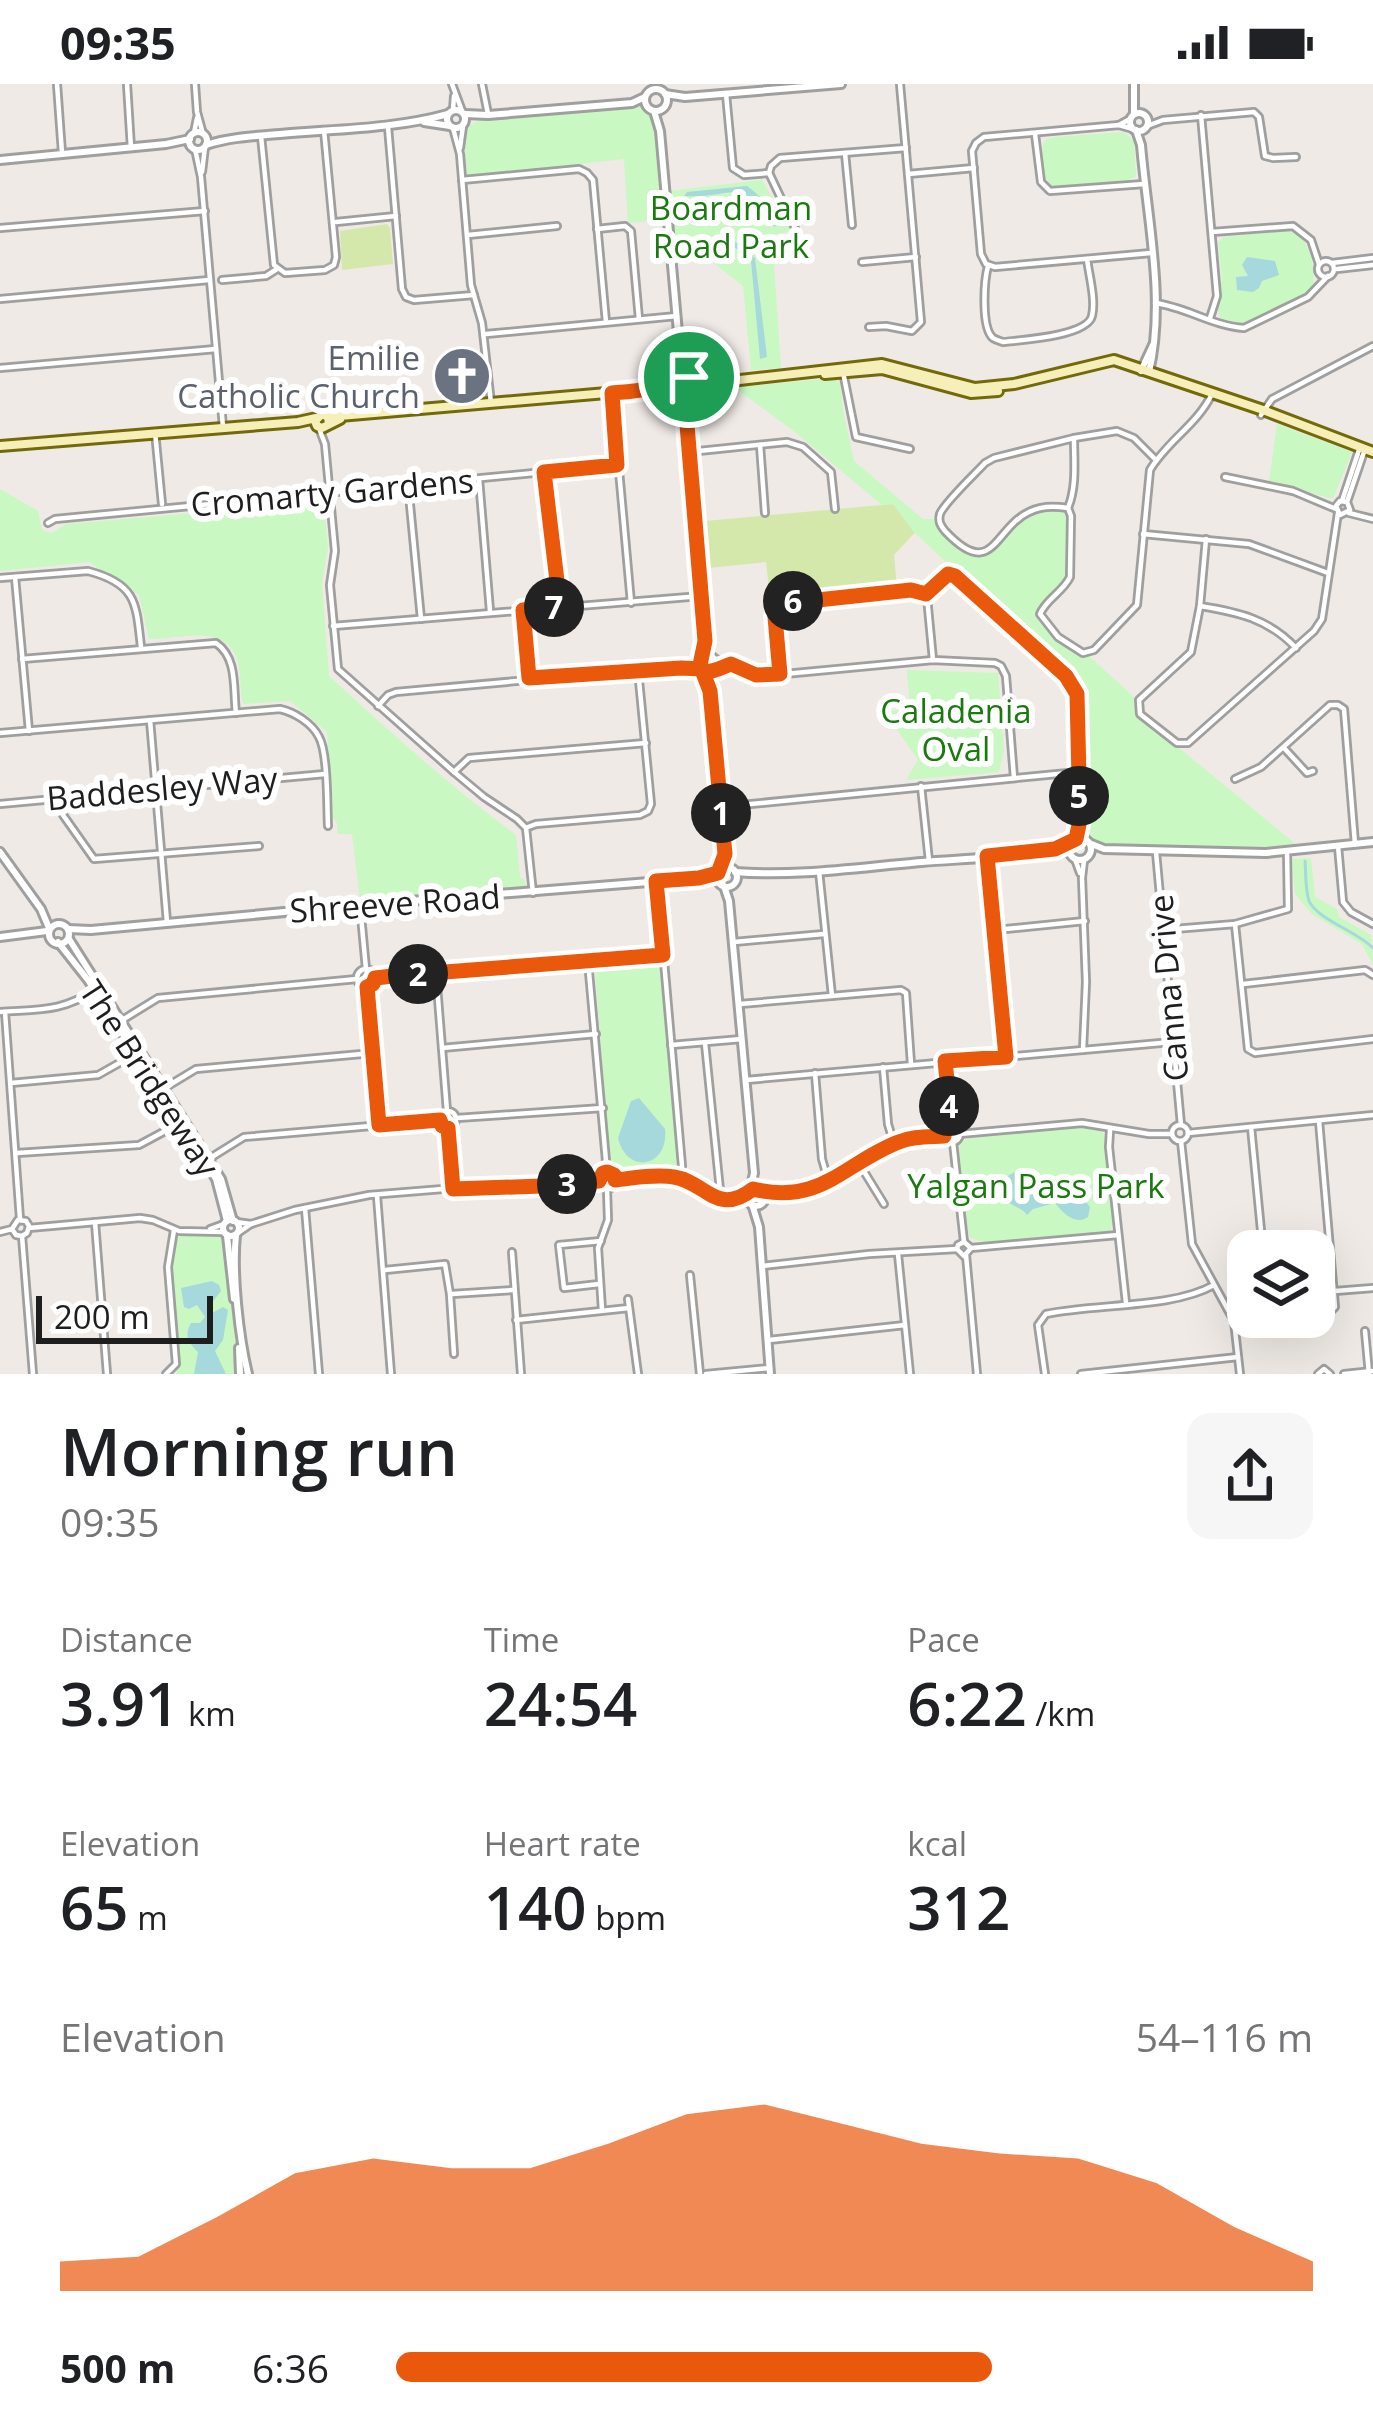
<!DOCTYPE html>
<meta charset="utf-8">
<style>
body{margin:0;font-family:"Open Sans",sans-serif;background:#f6f6f6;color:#202124;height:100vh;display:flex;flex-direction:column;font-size:45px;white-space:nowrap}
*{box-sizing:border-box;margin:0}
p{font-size:39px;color:#757577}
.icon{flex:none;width:66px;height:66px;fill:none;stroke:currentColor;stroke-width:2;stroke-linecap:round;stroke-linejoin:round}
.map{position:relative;height:1290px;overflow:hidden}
.details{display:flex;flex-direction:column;background:#fff;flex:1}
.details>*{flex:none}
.fabs{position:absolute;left:1227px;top:1146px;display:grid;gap:24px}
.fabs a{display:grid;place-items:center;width:108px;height:108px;border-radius:24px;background:#fff;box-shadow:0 12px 48px #0002;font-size:60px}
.scale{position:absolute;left:36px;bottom:30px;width:177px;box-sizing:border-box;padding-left:12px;border:6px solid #1e1e1e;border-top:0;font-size:33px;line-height:42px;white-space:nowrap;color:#1e1e1e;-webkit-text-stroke:9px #fff;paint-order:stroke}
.pin{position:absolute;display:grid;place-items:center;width:102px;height:102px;color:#fff;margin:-51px;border:6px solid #fff;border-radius:50%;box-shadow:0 3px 12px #0007}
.km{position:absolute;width:60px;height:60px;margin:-30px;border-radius:50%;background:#222;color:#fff;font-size:33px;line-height:60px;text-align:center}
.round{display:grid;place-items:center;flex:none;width:126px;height:126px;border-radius:24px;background:#f6f6f6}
.headline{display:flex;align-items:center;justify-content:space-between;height:204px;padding:0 60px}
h1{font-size:66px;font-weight:600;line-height:90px}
.stats{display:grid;grid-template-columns:repeat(3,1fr);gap:18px;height:204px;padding:12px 60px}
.stats div{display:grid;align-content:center}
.stats b{font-size:60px;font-weight:600}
.stats small{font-size:33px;font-weight:400}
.stats p{font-size:33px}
.chart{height:336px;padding:24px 60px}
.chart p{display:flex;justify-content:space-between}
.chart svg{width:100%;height:216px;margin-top:12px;fill:#ea580c;opacity:.7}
ul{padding:0 60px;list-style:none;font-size:39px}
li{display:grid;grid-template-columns:192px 144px 1fr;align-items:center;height:90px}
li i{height:30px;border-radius:15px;background:#ea580c}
.status{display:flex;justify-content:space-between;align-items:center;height:84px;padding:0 60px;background:#fff;direction:ltr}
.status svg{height:33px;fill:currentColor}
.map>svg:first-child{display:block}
.grass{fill:#d5e8ac}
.park{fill:#c9f8c3}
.water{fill:#a6d9db}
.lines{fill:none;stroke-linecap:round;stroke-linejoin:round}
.stream{stroke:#a6d9db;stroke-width:3}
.minor-casing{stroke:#9f9f9f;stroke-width:10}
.tertiary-casing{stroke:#9f9f9f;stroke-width:12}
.secondary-casing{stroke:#726a08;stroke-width:14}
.minor{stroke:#fff;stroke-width:4.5}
.tertiary{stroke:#fff;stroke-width:6}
.secondary{stroke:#f7efba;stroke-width:8}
.route-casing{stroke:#fff;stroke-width:24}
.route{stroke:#ea580c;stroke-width:15}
.labels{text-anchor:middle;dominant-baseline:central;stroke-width:12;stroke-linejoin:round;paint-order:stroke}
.park-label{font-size:33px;fill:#1a7a0f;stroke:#fff}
.worship-label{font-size:33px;fill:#5b616d;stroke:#fff;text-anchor:end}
.street-label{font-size:33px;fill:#1e1e1e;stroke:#fff}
</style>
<div class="status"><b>09:35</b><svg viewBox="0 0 49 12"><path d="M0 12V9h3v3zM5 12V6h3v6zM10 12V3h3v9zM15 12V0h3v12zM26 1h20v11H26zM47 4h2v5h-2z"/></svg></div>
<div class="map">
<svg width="1373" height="1290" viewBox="0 0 1373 1290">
<rect width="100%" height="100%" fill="#efeae5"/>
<!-- grass -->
<g class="grass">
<polygon points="387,140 390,144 393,180 342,186 340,147"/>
<polygon points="893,420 920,443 894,471 897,503 770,513 766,478 709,484 705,437"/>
</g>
<!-- park -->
<g class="park">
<polygon points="641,23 646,30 652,31 654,42 663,136 628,139 624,75 465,93 465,47 468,42 487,33"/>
<path d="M1124,48L1134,57L1136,92L1124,99L1055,104C1041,96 1038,70 1045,56L1054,53Z"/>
<polygon points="762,96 791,147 772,151 781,284 751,286 743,202 706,173 675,175 669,107"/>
<path d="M1291,146C1313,159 1313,178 1314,202C1302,214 1257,240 1240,240C1235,240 1226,236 1220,234L1218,226L1222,195L1218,159L1223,153Z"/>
<path d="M833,294L840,299L843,326L854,377L923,435H934C938,446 943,449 953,456C960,461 968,469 978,469C1007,470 1010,415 1067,425C1075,446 1071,475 1065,497L1038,526L1042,537L1058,554L1076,567L1088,571L1136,615L1138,630L1298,762C1244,764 1190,768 1136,763C1120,761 1104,762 1089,756L1083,727L1079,609L1068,593L913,447L893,420L882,421L795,348L738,306L737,303Z"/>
<polygon points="1277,340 1352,368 1333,415 1269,398"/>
<path d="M0,405L38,427L42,446L52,449L66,440L321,418L324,421L328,463L322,500L329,592C389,647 452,704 516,751L520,793L525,796L526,804L360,816L352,750H338L337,739L333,734L327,648L290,617L243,620C239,605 242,586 236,572C222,539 175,556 149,555L139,511L89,478L0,487Z"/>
<polygon points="907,586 998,589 1004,666 999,688 906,696 918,676 885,628 910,625"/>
<polygon points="1311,774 1315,813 1337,825 1339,833 1371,851 1373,881 1362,860 1312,830 1295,810 1292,775"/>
<polygon points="654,875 663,882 678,1078 674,1088 618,1090 610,1076 595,888 596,884 603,879"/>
<path d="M1082,1043L1100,1045L1106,1053L1113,1137L1110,1147L992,1160L970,1154C962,1131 956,1083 960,1059L972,1052Z"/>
<polygon points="209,1150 219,1152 226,1158 238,1290 176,1290 179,1280 171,1172 174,1156 181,1152"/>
</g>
<!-- water -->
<g class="water">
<path d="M747,102C762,114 772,122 777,140L774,143C738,89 737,115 684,112L687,108Z"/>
<polygon points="692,156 713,159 733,156 755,174 767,273 760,275 751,177 733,162 694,162"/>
<polygon points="1247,173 1275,177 1279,191 1262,197 1259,204 1253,208 1237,206 1236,193 1248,192 1242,181"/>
<path d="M639,1014L665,1045C669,1083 627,1092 618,1054L631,1017Z"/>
<path d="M1021,1086L1031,1087L1048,1100C1071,1097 1078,1107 1090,1123L1088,1133C1075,1142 1062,1128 1055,1119L1033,1125L1027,1131C1020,1121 1010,1125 1001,1109C1003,1093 1007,1091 1021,1086Z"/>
<path d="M212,1197L219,1201L221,1207L207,1225L210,1230L223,1223L228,1226L223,1256L215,1267L226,1290H194L198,1268C188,1258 184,1252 191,1239H200L205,1233L197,1221L189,1225L184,1223L181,1204Z"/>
</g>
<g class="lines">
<!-- stream -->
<path class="stream" d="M1305,777C1306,789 1305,805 1309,817C1317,835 1358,848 1373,864"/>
<!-- minor casing -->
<g class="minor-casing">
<g id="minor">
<polyline points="57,0 62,69"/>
<polyline points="127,0 131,64"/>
<polyline points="195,0 197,28 203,50"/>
<polyline points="452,0 462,27"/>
<polyline points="482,0 488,30"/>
<polyline points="726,10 733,84 744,91 769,89"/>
<polyline points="453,26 454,12"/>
<polyline points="1201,31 1217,212 1210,234"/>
<polyline points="1119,41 1130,35"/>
<polyline points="1147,42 1163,36 1254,28 1259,33 1265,72 1273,74 1296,73"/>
<polyline points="388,43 402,205 406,213 414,216 474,211"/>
<polyline points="453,44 460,70 471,201 482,239 491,319"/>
<polyline points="1133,45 1119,41 984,53 976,59 972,67 981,170 986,180 995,183 1151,169"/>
<polyline points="194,49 197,34"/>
<polyline points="1035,50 1041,98 1050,107 1144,100"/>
<polyline points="261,52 274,181 285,189 325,186 334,181 336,173 324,46"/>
<polyline points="460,64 463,42"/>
<polyline points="195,65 201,93 223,343"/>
<polyline points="845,69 852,141"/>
<polyline points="202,88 205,63"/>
<polyline points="769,89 771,82 780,74 906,64"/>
<polyline points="769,89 795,144"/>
<polyline points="908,90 974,84"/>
<polyline points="462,96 579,85 587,89 593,96 606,238"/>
<polyline points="336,138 396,132"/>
<polyline points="0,144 205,127"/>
<polyline points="597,145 625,142 631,147 639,235"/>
<polyline points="1212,148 1293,142 1311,156 1319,180"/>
<polyline points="468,151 557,142"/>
<circle cx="1326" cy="185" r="8"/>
<polyline points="862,178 916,173"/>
<polyline points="1332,179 1373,174"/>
<path d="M988,182C984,197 981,244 993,254C996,256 1000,257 1003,258C1022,256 1087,252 1092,232C1096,216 1089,191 1087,175"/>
<polyline points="1337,185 1373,181"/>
<polyline points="222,196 266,192 277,185"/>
<polyline points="0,215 209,196"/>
<path d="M1155,219C1186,223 1213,242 1244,244L1308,213L1328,192"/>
<polyline points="869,243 886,242 912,247 921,238 900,0"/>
<polyline points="486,250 677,232"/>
<polyline points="0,284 216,265"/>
<polyline points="843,288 856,353 910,365"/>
<polyline points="612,309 631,519"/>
<polyline points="1261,331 1272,315 1373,262"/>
<polyline points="320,347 325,360 335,467 330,501 338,585 454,688 484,713 517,735 526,744 533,809"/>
<polyline points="155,348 162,420"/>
<path d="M1074,354C1074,377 1077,402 1068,424L1071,432L1070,493C1063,508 1046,515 1040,530L1058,553L1083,569L1094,566L1137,521L1150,386C1167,357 1197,341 1212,310"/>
<polyline points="760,361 765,429"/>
<polyline points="689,368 787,358 803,363 831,388 835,425"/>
<polyline points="544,388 560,519"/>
<polyline points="1225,393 1293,407 1336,425"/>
<polyline points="479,395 490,527"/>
<polyline points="408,400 421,535"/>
<polyline points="1342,417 1359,366"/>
<polyline points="1347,418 1340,417 1336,422 1340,431 1350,426 1347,418 1365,365"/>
<path d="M1068,424C1056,422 1040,422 1029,428C994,444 993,498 945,447C941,442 938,438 940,430C944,419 976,389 985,379L994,374L1074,354L1117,347L1134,354L1156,376"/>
<polyline points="1349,429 1373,435"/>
<polyline points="48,439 55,435 617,381"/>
<polyline points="1143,450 1249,460 1328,489"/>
<polyline points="1206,455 1200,522 1191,568 1139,616 1140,630 1177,659 1188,659 1314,547 1322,535 1338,429"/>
<polyline points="15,493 29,647"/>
<path d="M0,494L88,487C137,500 136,519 141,563"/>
<polyline points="925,510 945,492 955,492 1067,592 1077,610 1080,736 1084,755"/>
<path d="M1200,522C1238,528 1269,535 1296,564"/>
<polyline points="523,526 528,592"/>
<polyline points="333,542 701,512"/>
<polyline points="713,574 763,592 933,576 995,579 1001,582 1006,592 1014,694"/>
<path d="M22,575L216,559C238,574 233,605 236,629"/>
<polyline points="687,582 701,577"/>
<polyline points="780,590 775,533 780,520 911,506 922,508 927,513 933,576"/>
<polyline points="378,622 388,611 396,608 638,586 702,585"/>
<polyline points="150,636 167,838"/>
<path d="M0,649L280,625C294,628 312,639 319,653C328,669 327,722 328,742"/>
<polyline points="1284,664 1307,689 1313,687"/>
<polyline points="454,688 469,674 646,659"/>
<polyline points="1235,695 1261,683 1330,621 1338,621 1344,625 1355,760"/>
<polyline points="921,702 929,777"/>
<polyline points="60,713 63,731 94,775 259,762"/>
<polyline points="0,720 325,690"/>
<polyline points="720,723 1078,688"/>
<polyline points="528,743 536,740 640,731 648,727 651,720 638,586"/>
<polyline points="1076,755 1079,742"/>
<polyline points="1338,762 1343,818 1351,828 1373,840"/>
<polyline points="1156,768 1181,1041"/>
<polyline points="1075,775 1080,789"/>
<polyline points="987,776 1006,973"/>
<polyline points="819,787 832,912"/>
<polyline points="657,797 682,1082 680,1093"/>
<polyline points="360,821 366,885"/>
<polyline points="1235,840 1248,965 1255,969 1373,955"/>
<polyline points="996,846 1085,837"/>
<polyline points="1162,846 1235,840 1288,825 1287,767"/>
<polyline points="734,858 824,850"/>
<polyline points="588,877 607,1088"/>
<circle cx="366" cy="894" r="9"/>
<polyline points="436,889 447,1027"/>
<polyline points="375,894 663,871"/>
<polyline points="1243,900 1365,886 1373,891"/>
<polyline points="367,903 379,1041"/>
<polyline points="740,920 901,906 906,909 911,980"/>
<path d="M0,928C41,925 61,928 97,905"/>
<polyline points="5,928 20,1135"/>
<polyline points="119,938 158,914 357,895"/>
<polyline points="705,959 721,1116"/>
<polyline points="671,961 742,955"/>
<polyline points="442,964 596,950"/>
<polyline points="1083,966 1086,898 1082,794 1084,776"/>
<polyline points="945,978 952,1043"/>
<polyline points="883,983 888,1040 894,1060"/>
<polyline points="815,989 822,1075 828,1096"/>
<polyline points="746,996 1172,958"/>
<polyline points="11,999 98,991 137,969"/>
<polyline points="163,1005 196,985 373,969"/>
<circle cx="448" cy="1035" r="8"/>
<polyline points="457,1034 603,1024"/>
<circle cx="1180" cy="1049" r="8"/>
<circle cx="952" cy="1050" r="8"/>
<polyline points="1251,1043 1263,1167"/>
<polyline points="448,1044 453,1104"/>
<polyline points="1110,1046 1109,1063 1126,1219"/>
<polyline points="1188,1049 1373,1031"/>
<polyline points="959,1050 1082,1039 1149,1050 1172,1050"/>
<polyline points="1181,1057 1192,1160 1234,1237 1240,1290"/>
<polyline points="953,1058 964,1158"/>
<polyline points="17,1069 139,1061 180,1039"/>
<polyline points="207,1076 244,1053 440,1036"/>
<polyline points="860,1081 884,1120"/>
<circle cx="607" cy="1097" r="8"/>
<polyline points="615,1096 661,1092 680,1093 721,1116 749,1117"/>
<polyline points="763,1108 783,1109 820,1102 894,1060 916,1054 944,1052"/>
<polyline points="377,1112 391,1290"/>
<polyline points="764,1115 778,1110"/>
<polyline points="305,1124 319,1290"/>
<polyline points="95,1138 107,1290"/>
<polyline points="236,1138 251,1140"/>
<polyline points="29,1144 140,1134 153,1136 179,1147 223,1148"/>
<polyline points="210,1145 224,1140"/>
<polyline points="0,1148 12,1145 18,1136 26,1137 29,1142 27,1149 22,1152 16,1151 12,1145"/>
<polyline points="238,1149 251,1140 295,1126 369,1111 480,1102 542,1102 599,1097"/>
<polyline points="22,1152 33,1290"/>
<polyline points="971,1164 964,1172 957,1165 958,1161 964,1158 971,1164 1118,1151"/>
<polyline points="512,1168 521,1290"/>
<polyline points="898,1170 910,1290"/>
<polyline points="966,1171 977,1290"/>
<polyline points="762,1182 869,1170 957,1165"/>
<polyline points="385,1186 445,1180 450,1210 454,1270"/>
<polyline points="690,1191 700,1290"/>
<polyline points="599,1200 564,1204 559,1161 601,1157"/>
<polyline points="1335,1207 1373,1204"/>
<polyline points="452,1210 513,1206"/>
<polyline points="628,1215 638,1290"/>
<polyline points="602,1226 598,1164 608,1136 607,1105"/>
<polyline points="516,1236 629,1224"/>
<polyline points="1236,1241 1325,1233 1335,1223 1319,1037"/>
<polyline points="1365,1247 1369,1290"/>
<polyline points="769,1256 905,1241"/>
<polyline points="166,1290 176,1280 168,1183 174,1146"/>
<polyline points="706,1290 770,1284"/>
<path d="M1045,1290L1038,1241L1046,1230C1096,1219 1171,1225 1214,1201"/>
<polyline points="1081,1290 1238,1273"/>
<polyline points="1318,1290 1324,1285 1330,1290"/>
<polyline points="1344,1290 1373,1287"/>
</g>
</g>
<!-- tertiary casing -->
<g class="tertiary-casing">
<g id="tertiary">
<circle cx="656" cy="16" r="11"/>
<polyline points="665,10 685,13 841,0"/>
<circle cx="456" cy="35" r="9"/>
<polyline points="654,27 660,47 680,271 686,292"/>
<circle cx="1139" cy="38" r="9"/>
<polyline points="465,30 488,31 632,19 645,13"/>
<polyline points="1134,30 1134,0"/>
<polyline points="424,38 450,42"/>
<path d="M1136,46L1141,61C1147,133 1166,217 1149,288"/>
<circle cx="198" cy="57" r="9"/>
<path d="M206,61C230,53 256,52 280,50C336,45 394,45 448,30"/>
<polyline points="0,76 166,60 190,55"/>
<polyline points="1141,287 1153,261"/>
<polyline points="677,292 680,275"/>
<polyline points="687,311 686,329 705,557 704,574"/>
<circle cx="708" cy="580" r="8"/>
<polyline points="704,587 710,607 725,770 720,786"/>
<circle cx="1080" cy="765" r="11"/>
<polyline points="1089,759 1104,765 1266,769 1373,758"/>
<polyline points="0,768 41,825 49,844"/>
<circle cx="727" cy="793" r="10"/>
<path d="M735,788C797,793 861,783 922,778C970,774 1024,774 1071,760"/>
<polyline points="724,802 729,817 754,1089 750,1106"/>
<circle cx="59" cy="850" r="10"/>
<polyline points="68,845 91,846 360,821 699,794 718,789"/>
<polyline points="0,853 47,847"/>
<polyline points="69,855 221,1095 233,1137"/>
<polyline points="58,858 88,896 216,1095 227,1137"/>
<circle cx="756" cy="1113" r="9"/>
<polyline points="752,1120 759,1143 770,1290"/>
<circle cx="231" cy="1144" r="8"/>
<path d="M236,1151C232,1189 239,1252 248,1290"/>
<polyline points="227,1152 234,1215"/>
<polyline points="239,1264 240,1290"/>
</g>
</g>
<!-- secondary casing -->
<g class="secondary-casing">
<g id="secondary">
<polyline points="825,290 882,285 971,309 998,307"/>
<circle cx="682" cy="301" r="11"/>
<polyline points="691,296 722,298 882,280 975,304 1014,300 1114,276 1263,326 1373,368"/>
<polyline points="328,333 653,305 674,308"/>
<polyline points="329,339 328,333 322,330 315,337 317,342 322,344 340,335"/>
<polyline points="0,362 298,338 316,334"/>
</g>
</g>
<!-- minor -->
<use href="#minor" class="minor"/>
<!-- tertiary -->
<use href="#tertiary" class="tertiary"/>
<!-- secondary -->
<use href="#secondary" class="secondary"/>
</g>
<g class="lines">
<!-- route casing -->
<g class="route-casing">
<path id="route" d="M689,293L692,304L687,311L686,329L705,557L700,581L710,607L725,770L718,789L699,794L656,797L663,871L393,892L375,894L373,900L367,903L379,1041L440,1036L442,1042L448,1044L453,1105L542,1102L599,1097L603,1089L607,1088L614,1091L615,1096C634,1094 655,1090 674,1093C706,1098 717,1133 753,1105C820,1121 841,1082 896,1059C912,1052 928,1053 944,1052L945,1047L952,1043L945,977L1006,973L987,772L1055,765L1076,755L1080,736L1077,610L1066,592L955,492L948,490L926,510L911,506L780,520L775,533L780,590L756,591L731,580C722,583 709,591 702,585L681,584L529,594L523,526L560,522L544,388L617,381L612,309C636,307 661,306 680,291L689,293"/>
</g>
<!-- route -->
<use href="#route" class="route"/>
</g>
<!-- icons -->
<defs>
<g id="church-disc" transform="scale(3)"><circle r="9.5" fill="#6b7280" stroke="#fff"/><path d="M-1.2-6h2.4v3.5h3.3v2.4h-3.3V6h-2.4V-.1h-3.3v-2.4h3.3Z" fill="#fff"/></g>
</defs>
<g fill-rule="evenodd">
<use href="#church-disc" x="462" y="292"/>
</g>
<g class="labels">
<!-- park labels -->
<g class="park-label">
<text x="731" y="123">Boardman<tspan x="731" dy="38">Road Park</tspan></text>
<text x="956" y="626">Caladenia<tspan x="956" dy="38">Oval</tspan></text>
<text x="1036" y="1101">Yalgan Pass Park</text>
</g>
<!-- worship labels -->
<g class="worship-label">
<text x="420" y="273">Emilie<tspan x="420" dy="38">Catholic Church</tspan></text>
</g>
<!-- street labels -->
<g class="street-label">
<text transform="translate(332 408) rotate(-5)">Cromarty Gardens</text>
<text transform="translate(162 704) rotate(-5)">Baddesley Way</text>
<text transform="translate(395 819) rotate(-4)">Shreeve Road</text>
<text transform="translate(1168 904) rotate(-95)">Canna Drive</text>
<text transform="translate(150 994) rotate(57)">The Bridgeway</text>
</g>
</g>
</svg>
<div class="fabs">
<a><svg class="icon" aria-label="layers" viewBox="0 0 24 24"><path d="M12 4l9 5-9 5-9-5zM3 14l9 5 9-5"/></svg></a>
</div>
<div class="scale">200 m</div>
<div class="pin" style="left:689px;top:293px;background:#1e9e55"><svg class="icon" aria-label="arrive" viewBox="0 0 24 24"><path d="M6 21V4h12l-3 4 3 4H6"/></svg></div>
<b class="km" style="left:721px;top:729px">1</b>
<b class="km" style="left:418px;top:890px">2</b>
<b class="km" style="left:567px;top:1100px">3</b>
<b class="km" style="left:949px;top:1022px">4</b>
<b class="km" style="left:1079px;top:712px">5</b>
<b class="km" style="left:793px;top:517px">6</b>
<b class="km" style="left:554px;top:523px">7</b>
</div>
<section class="details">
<div class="headline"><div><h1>Morning run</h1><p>09:35</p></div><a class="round"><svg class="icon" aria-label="share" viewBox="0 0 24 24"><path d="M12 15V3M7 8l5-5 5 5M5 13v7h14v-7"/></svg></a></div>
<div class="stats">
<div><p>Distance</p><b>3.91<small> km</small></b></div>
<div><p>Time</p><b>24:54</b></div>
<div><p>Pace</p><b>6:22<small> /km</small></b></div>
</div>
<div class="stats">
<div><p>Elevation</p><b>65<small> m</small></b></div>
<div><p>Heart rate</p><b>140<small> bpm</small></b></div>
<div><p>kcal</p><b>312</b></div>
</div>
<div class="chart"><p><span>Elevation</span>54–116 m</p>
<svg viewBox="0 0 160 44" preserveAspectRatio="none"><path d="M0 44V38L10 37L20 29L30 20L40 17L50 19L60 19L70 14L80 8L90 6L100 10L110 14L120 16L130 17L140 22L150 31L160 38V44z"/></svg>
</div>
<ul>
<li><b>500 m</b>6:36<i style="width:65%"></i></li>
</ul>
</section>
